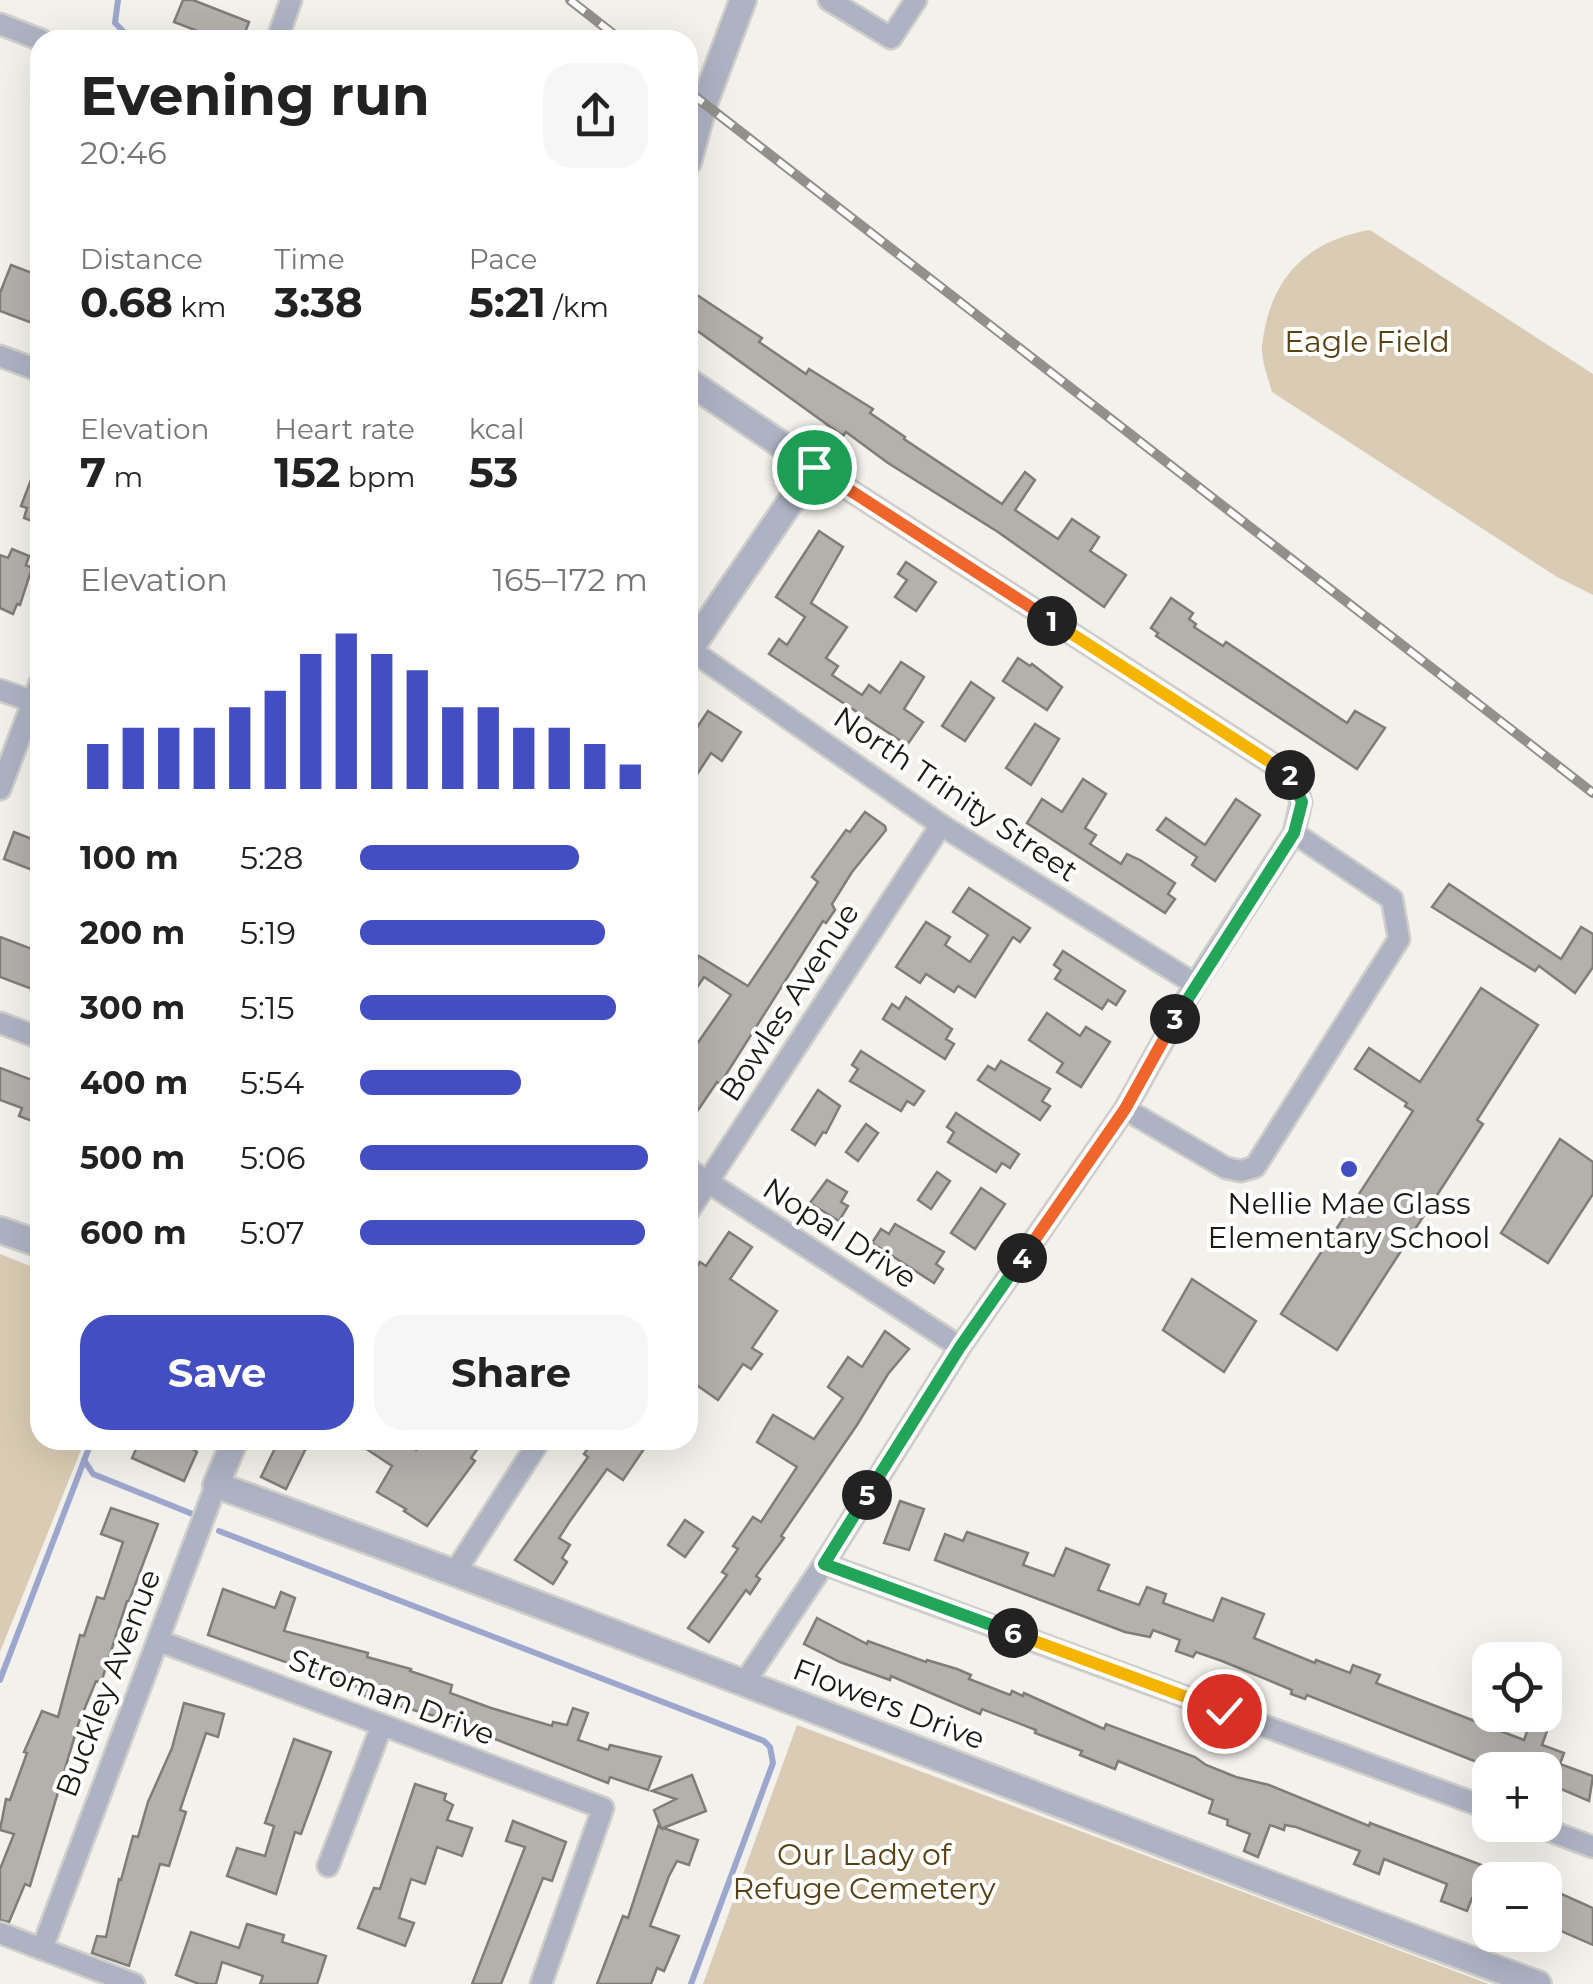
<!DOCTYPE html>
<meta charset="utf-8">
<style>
body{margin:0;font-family:Montserrat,sans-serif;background:#f6f6f6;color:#222;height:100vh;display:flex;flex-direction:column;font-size:38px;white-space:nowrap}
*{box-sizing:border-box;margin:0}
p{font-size:32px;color:#767676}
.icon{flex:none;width:55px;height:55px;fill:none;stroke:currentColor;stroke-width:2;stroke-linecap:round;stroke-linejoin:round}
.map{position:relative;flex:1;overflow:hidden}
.panel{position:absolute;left:30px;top:30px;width:668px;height:1420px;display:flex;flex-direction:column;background:#fff;border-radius:30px;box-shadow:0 10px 40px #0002}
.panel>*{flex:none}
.controls{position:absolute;left:1472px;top:1642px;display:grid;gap:20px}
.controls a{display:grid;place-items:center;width:90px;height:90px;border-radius:20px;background:#fff;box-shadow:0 10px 40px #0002;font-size:50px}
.pin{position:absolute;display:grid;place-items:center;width:85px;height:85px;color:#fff;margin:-42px;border:5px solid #fff;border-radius:50%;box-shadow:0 2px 10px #0007}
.km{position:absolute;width:50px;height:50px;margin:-25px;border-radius:50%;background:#222;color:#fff;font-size:28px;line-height:50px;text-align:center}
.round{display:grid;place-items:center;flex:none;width:105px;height:105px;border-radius:30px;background:#f6f6f6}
.head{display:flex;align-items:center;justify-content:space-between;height:170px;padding:0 50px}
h1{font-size:55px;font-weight:700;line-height:75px}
.figures{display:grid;grid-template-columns:repeat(3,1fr);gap:15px;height:170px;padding:10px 50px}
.figures div{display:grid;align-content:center}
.figures b{font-size:42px;font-weight:700}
.figures small{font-size:28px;font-weight:400}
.figures p{font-size:28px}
.chart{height:280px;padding:20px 50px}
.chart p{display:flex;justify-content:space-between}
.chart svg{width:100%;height:180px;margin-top:10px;stroke:#434ec2;stroke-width:6}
.primary-button{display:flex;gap:20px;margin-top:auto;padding:20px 50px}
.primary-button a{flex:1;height:115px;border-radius:30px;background:#434ec2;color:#fff;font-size:40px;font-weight:700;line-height:115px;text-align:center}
.primary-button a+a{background:#f6f6f6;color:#222}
ul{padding:0 50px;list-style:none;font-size:32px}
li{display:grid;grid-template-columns:160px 120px 1fr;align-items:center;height:75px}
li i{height:25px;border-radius:12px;background:#434ec2}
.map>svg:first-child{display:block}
.green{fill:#daccb4}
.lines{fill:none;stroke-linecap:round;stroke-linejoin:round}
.stream{stroke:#9da7cd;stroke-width:6}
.building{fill:#b4b1ad;stroke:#7f7d79;stroke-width:2.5}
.minor-casing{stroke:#d0ceca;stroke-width:25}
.tertiary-casing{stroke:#d0ceca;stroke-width:30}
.minor{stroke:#aeb3c4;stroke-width:20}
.tertiary{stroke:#aeb3c4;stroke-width:25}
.rail-casing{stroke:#91908c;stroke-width:10}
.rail{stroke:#fff;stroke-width:6;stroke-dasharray:19;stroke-linecap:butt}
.split-1-casing{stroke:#fff;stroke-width:20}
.split-2-casing{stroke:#fff;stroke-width:20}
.split-3-casing{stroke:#fff;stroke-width:20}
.split-4-casing{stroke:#fff;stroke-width:20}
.split-5-casing{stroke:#fff;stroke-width:20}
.split-6-casing{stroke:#fff;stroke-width:20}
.split-7-casing{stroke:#fff;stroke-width:20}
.split-1{stroke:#f0652b;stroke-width:12}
.split-2{stroke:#f5b400;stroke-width:12}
.split-3{stroke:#22a559;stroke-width:12}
.split-4{stroke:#f0652b;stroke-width:12}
.split-5{stroke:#22a559;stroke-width:12}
.split-6{stroke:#22a559;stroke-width:12}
.split-7{stroke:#f5b400;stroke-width:12}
.poi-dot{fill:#434ec2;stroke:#fff;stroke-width:4}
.labels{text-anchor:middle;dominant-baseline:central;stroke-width:8;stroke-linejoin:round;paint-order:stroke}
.park-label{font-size:30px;fill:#594113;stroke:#fff}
.street-label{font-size:30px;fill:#1a1918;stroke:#fff}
.poi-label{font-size:30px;fill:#1a1918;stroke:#fff}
</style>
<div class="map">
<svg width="1593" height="1984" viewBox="0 0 1593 1984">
<rect width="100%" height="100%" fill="#f3f1ec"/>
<!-- green -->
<g class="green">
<path d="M1370,230L1593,374V595L1557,577L1272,392C1268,378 1261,360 1262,346C1269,280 1305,241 1370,230Z"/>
<polygon points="0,1254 40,1270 40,1440 85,1440 0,1652"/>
<polygon points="797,1725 1489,1984 703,1984"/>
</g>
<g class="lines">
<!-- stream -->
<g class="stream">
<polyline points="118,0 115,23 132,40"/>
<polyline points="84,1460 93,1474 195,1515"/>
<polyline points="219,1531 764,1741 770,1747 773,1763 691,1984"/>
<polyline points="0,1680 92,1440"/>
</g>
</g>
<!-- building -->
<g class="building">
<polygon points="183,0 193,0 249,22 242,40 221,40 174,22"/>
<polygon points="11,265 40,276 40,326 0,311 0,293"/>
<polygon points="694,293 762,338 759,342 806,374 809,369 873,409 870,413 905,437 904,439 1002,504 1025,472 1035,480 1015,510 1058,539 1072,519 1099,537 1090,551 1126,575 1104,607 998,532 888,463 846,432 843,436 688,324 688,303"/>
<polygon points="39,459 40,459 40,524 24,518 27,508 21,506"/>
<polygon points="819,531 843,547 811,603 847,627 826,658 838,666 832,675 862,695 869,685 880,693 901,662 924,677 904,709 923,722 907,745 769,654 779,639 787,645 805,617 776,597"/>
<polygon points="12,549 29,556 26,565 32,568 20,605 17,604 13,614 0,608 0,555 8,558"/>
<polygon points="906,562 936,582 916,611 895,597 907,580 898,574"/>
<polygon points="1171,598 1193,613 1189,619 1196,624 1194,627 1223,646 1226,642 1347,723 1355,711 1385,728 1357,769 1156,636 1158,633 1151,628"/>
<polygon points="1018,658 1030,666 1032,664 1062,687 1047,710 1003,681"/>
<polygon points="971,682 994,698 965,741 942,726"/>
<polygon points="708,711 741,732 722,761 711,753 688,788 688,741"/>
<polygon points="1035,724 1059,739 1031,785 1006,768"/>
<polygon points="1083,779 1106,794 1085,828 1096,835 1090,844 1121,864 1127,854 1140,860 1175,883 1168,894 1175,899 1165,913 1027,823 1042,799 1062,812"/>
<polygon points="1236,799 1260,815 1215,881 1192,865 1197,857 1157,830 1166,818 1205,845"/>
<polygon points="865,812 885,826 886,830 852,872 832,904 835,910 826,923 823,921 720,1084 717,1082 688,1125 688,1057 731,995 704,977 688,1001 688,978 699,956 748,986 818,882 812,877 846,830 850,832"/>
<polygon points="14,832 40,842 40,873 4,859"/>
<polygon points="1449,884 1561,959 1581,927 1593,934 1593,967 1575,993 1539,966 1535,971 1432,907"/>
<polygon points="969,888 1030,928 1020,942 1013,937 975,997 958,986 954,992 926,974 920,983 896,967 926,922 950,937 945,945 970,962 988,935 953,912"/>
<polygon points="0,937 40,952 40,992 0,977"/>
<polygon points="1063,951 1125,991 1116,1005 1108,1000 1102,1009 1055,979 1061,970 1054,965"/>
<polygon points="1481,988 1538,1025 1477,1120 1483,1124 1337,1350 1281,1314 1413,1111 1405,1106 1407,1103 1355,1069 1369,1048 1420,1082"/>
<polygon points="906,997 952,1029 946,1039 954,1044 945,1059 883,1019 892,1004 899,1009"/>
<polygon points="1047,1013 1080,1036 1086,1027 1110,1042 1081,1087 1057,1072 1063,1063 1029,1040"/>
<polygon points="861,1051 924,1091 914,1105 907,1101 901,1111 850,1081 858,1069 852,1065"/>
<polygon points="1001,1061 1050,1089 1042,1101 1050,1106 1040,1120 978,1080 988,1066 995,1070"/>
<polygon points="0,1068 40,1083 40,1124 19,1116 22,1108 0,1100"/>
<polygon points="818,1090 840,1106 826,1133 823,1132 815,1145 792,1130"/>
<polygon points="956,1113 1019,1154 1010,1168 1002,1163 996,1172 948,1142 954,1132 947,1127"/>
<polygon points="866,1124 878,1133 858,1161 846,1152"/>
<polygon points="1560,1139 1593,1162 1593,1194 1548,1263 1501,1233"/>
<polygon points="937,1172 950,1181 931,1209 918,1200"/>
<polygon points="827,1180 847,1192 841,1202 848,1206 839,1221 810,1203"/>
<polygon points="981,1188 1005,1204 975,1249 951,1233"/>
<polygon points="895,1224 944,1252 936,1264 943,1269 934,1283 872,1243 881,1229 889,1234"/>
<polygon points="729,1232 752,1247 730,1279 777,1311 752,1348 762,1354 751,1369 743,1364 718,1400 688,1379 688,1280 700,1262 706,1266"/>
<polygon points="1192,1279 1256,1321 1224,1372 1163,1330"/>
<polygon points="885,1331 909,1349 888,1374 857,1425 781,1536 784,1538 756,1576 760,1579 750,1594 746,1590 709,1642 688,1628 727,1575 722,1572 738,1549 733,1546 753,1517 761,1522 797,1467 757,1442 773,1415 814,1439 843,1398 828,1387 848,1357 862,1367"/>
<polygon points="140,1440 197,1440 194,1450 197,1452 184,1481 132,1458"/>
<polygon points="279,1440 310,1440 286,1489 261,1477"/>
<polygon points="353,1440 402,1440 416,1450 423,1440 484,1440 471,1458 475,1461 427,1526 404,1511 406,1509 377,1492 392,1466"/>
<polygon points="594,1440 650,1440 623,1480 607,1469 570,1521 559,1538 570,1545 562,1558 567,1562 553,1584 515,1560 588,1457 584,1454"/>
<polygon points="900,1501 924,1509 909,1550 884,1543"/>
<polygon points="111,1508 158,1524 129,1601 127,1601 101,1683 96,1681 79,1722 30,1886 25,1884 9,1922 0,1920 0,1869 14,1834 0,1830 6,1799 10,1800 27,1753 24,1752 42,1711 58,1717 80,1635 84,1636 97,1597 104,1599 123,1542 101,1534"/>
<polygon points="685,1520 703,1532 685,1557 668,1545"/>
<polygon points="967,1532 1028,1553 1023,1565 1054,1576 1066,1548 1109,1565 1098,1590 1139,1605 1147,1587 1166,1594 1163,1603 1213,1621 1222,1598 1264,1614 1254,1638 1315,1663 1316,1660 1350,1673 1353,1665 1380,1675 1376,1683 1524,1740 1533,1715 1551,1720 1542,1745 1564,1753 1560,1764 1593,1776 1589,1801 1552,1785 1545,1799 1545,1770 1497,1770 1307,1695 1305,1699 1291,1694 1292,1690 1222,1661 1196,1652 1193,1657 1176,1651 1180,1640 1153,1630 1150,1637 1125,1632 935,1560 945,1534 963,1541"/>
<polygon points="223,1589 275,1608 281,1592 295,1598 284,1631 368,1653 367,1657 411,1669 410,1671 452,1685 450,1693 491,1708 552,1726 553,1722 567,1725 573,1708 588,1713 578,1740 608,1750 610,1745 661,1757 648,1790 610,1777 608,1783 441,1718 361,1695 363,1689 208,1635"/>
<polygon points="817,1618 867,1644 868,1641 926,1662 927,1660 957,1669 971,1675 969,1679 1010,1695 1012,1691 1023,1696 1024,1693 1104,1729 1106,1724 1195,1757 1206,1765 1236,1777 1269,1785 1369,1826 1370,1823 1521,1880 1490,1880 1490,1905 1472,1898 1467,1911 1441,1901 1447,1884 1384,1859 1379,1874 1354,1864 1360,1851 1296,1827 1285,1825 1284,1830 1270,1825 1258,1857 1244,1851 1250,1834 1227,1825 1228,1820 1209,1813 1213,1800 1118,1761 1115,1769 1080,1755 1082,1751 1035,1733 1036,1730 982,1709 980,1714 891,1676 890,1680 840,1662 804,1644"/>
<polygon points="184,1703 224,1714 218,1737 206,1733 180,1810 186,1812 169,1866 160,1864 129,1966 92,1953 97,1936 106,1937 119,1879 121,1880 133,1836 138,1837 148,1802 172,1748"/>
<polygon points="294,1739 331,1752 301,1834 295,1832 276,1894 227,1876 237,1848 265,1856 274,1826 265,1823"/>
<polygon points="692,1775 706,1811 663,1828 698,1840 689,1865 677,1861 669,1876 650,1926 679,1936 664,1971 657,1968 651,1984 597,1984 623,1916 628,1918 658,1826 661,1828 654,1810 676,1799 652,1791"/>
<polygon points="415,1784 446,1794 444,1800 453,1805 447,1820 472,1828 462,1856 437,1847 425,1884 411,1879 399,1918 414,1923 405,1946 358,1928 374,1888 380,1889"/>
<polygon points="513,1821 566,1842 552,1881 543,1878 501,1984 472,1984 525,1847 506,1841"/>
<polygon points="1545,1891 1556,1895 1557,1892 1593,1908 1593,1945 1545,1924"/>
<polygon points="247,1924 284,1935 282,1942 326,1956 317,1984 260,1984 263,1976 222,1962 216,1984 199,1984 176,1975 191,1932 239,1948"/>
</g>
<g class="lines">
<!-- minor casing -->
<g class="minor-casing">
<g id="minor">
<polyline points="829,0 891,38 916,0"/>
<polyline points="0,24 41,40"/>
<polyline points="277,40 291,0"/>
<polyline points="0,356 40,371"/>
<polyline points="688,648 941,825 1195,984"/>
<polyline points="0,690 40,704"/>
<polyline points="0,789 40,683"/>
<polyline points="0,1023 40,1038"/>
<polyline points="1125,1109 1226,1168 1241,1171 1255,1167 1399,939 1392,899 1294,833"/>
<polyline points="688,1169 960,1347"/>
<polyline points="688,1212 941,825"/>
<polyline points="824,1564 1490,1809"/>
<polyline points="455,1572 540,1440"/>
<polyline points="159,1641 603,1808 541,1984"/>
<polyline points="744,1683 824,1564 960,1347 1125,1109 1195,984 1294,833 1301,802 1293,777 814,467"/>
<polyline points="1534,1825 1593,1847"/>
<polyline points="328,1866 382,1725"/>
<polyline points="0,1933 134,1984"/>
<polyline points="42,1949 216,1485"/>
</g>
</g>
<!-- tertiary casing -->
<g class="tertiary-casing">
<g id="tertiary">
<polyline points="688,162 704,104 743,0"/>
<polyline points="688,381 814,467 688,652"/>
<polyline points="0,1230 40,1244"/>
<path d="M235,1440L216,1485C659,1645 1096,1823 1538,1984"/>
</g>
</g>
<!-- minor -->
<use href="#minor" class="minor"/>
<!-- tertiary -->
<use href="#tertiary" class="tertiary"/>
<!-- rail casing -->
<g class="rail-casing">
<g id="rail">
<polyline points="570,0 621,40"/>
<polyline points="688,91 1593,793"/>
</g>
</g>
<!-- rail -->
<use href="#rail" class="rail"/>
</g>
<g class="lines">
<!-- split-1 casing -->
<g class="split-1-casing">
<polyline id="split-1" points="814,467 1052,621"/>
</g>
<!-- split-2 casing -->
<g class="split-2-casing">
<polyline id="split-2" points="1052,621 1290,775"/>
</g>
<!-- split-3 casing -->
<g class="split-3-casing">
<polyline id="split-3" points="1175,1019 1294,833 1302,802 1290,775"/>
</g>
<!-- split-4 casing -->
<g class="split-4-casing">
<polyline id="split-4" points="1022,1258 1125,1109 1175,1019"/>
</g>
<!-- split-5 casing -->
<g class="split-5-casing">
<polyline id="split-5" points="867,1495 960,1347 1022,1258"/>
</g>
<!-- split-6 casing -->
<g class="split-6-casing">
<polyline id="split-6" points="867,1495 824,1564 1013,1633"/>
</g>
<!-- split-7 casing -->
<g class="split-7-casing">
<polyline id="split-7" points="1013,1633 1224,1711"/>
</g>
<!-- split-1 -->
<use href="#split-1" class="split-1"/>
<!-- split-2 -->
<use href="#split-2" class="split-2"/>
<!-- split-3 -->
<use href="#split-3" class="split-3"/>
<!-- split-4 -->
<use href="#split-4" class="split-4"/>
<!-- split-5 -->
<use href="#split-5" class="split-5"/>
<!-- split-6 -->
<use href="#split-6" class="split-6"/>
<!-- split-7 -->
<use href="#split-7" class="split-7"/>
</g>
<!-- markers -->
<circle class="poi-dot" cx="1349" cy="1169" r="10"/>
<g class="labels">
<!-- park labels -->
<g class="park-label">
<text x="1367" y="341">Eagle Field</text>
<text x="864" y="1854">Our Lady of<tspan x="864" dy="34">Refuge Cemetery</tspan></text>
</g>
<!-- street labels -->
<g class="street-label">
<text transform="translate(956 794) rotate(34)">North Trinity Street</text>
<text transform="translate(789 1002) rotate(-57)">Bowles Avenue</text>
<text transform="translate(840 1233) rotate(33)">Nopal Drive</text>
<text transform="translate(108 1683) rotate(-69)">Buckley Avenue</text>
<text transform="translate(392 1697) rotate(21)">Stroman Drive</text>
<text transform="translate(889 1704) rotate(21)">Flowers Drive</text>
</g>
<!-- poi labels -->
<g class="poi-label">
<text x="1349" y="1203">Nellie Mae Glass<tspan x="1349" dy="34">Elementary School</tspan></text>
</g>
</g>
</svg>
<div class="controls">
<a><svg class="icon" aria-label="locate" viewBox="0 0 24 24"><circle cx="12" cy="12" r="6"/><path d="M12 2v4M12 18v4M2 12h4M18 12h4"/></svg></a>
<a>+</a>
<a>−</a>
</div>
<div class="pin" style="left:814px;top:467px;background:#1e9e55"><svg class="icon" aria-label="arrive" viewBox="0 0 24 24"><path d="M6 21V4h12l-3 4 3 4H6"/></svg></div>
<div class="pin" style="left:1224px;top:1711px;background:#d93025"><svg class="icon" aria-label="check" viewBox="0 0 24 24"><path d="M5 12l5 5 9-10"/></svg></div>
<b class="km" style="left:1052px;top:621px">1</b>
<b class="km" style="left:1290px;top:775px">2</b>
<b class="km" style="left:1175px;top:1019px">3</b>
<b class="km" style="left:1022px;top:1258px">4</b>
<b class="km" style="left:867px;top:1495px">5</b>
<b class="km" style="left:1013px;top:1633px">6</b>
<section class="panel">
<div class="head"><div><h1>Evening run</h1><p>20:46</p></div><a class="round"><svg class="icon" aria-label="share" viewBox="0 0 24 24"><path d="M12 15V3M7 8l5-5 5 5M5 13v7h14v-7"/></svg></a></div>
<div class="figures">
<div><p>Distance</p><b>0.68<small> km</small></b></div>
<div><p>Time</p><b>3:38</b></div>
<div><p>Pace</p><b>5:21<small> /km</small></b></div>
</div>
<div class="figures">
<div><p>Elevation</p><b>7<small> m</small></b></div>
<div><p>Heart rate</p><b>152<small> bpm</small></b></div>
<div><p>kcal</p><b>53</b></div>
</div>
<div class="chart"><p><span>Elevation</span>165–172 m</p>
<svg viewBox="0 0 160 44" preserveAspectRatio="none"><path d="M5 44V33M15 44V29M25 44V29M35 44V29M45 44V24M55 44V20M65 44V11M75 44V6M85 44V11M95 44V15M105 44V24M115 44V24M125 44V29M135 44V29M145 44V33M155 44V38"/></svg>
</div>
<ul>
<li><b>100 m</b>5:28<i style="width:76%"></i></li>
<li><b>200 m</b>5:19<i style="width:85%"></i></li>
<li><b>300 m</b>5:15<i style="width:89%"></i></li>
<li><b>400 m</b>5:54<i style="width:56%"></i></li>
<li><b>500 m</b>5:06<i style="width:100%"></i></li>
<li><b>600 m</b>5:07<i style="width:99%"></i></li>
</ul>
<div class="primary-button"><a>Save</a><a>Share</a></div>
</section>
</div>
